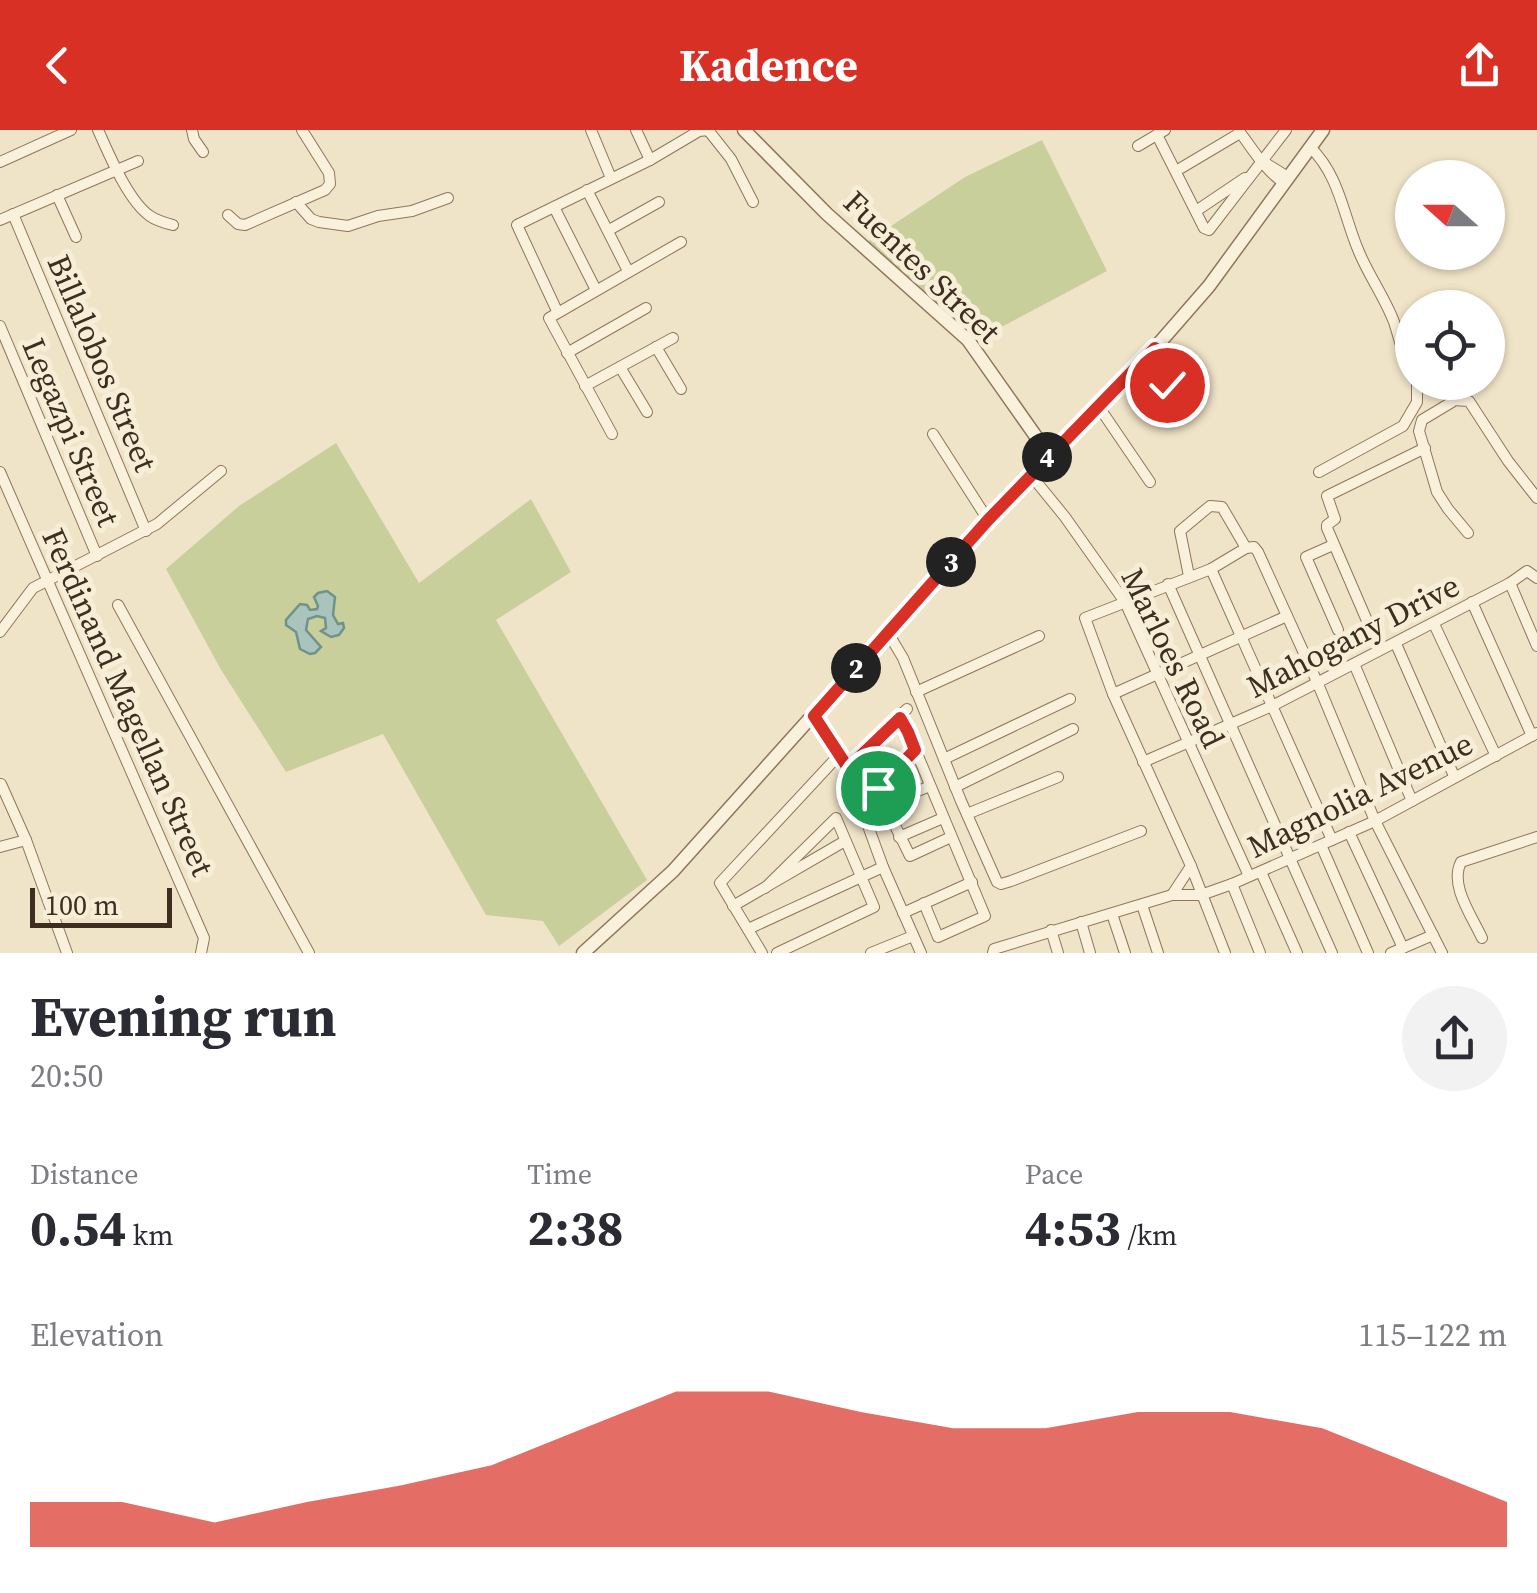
<!DOCTYPE html>
<meta charset="utf-8">
<style>
body{margin:0;font-family:"Source Serif 4",serif;background:#f2f2f3;color:#2b2b33;height:100vh;display:flex;flex-direction:column;font-size:38px;white-space:nowrap}
*{box-sizing:border-box;margin:0}
p{font-size:32px;color:#7c7c81}
.icon{flex:none;width:55px;height:55px;fill:none;stroke:currentColor;stroke-width:2;stroke-linecap:round;stroke-linejoin:round}
.map{position:relative;height:823px;overflow:hidden}
.drawer{display:flex;flex-direction:column;background:#fff;flex:1}
.drawer>*{flex:none}
.needle{width:65px;rotate:291deg}
.controls{position:absolute;left:1395px;top:30px;display:grid;gap:20px}
.controls a{display:grid;place-items:center;width:110px;height:110px;border-radius:50%;background:#fff;box-shadow:0 2px 8px #0004;font-size:50px}
.scale{position:absolute;left:30px;bottom:25px;width:142px;box-sizing:border-box;padding-left:10px;border:5px solid #3d2e20;border-top:0;font-size:28px;line-height:35px;white-space:nowrap;color:#3d2e20;-webkit-text-stroke:8px #f7eed8;paint-order:stroke}
.pin{position:absolute;display:grid;place-items:center;width:85px;height:85px;color:#fff;margin:-42px;border:5px solid #fff;border-radius:50%;box-shadow:0 2px 10px #0007}
.km{position:absolute;width:50px;height:50px;margin:-25px;border-radius:50%;background:#222;color:#fff;font-size:28px;line-height:50px;text-align:center}
.round{display:grid;place-items:center;flex:none;width:105px;height:105px;border-radius:52px;background:#f2f2f3}
.summary{display:flex;align-items:center;justify-content:space-between;height:170px;padding:0 30px}
h1{font-size:55px;font-weight:700;line-height:75px}
.figures{display:grid;grid-template-columns:repeat(3,1fr);gap:15px;height:170px;padding:10px 30px}
.figures div{display:grid;align-content:center}
.figures b{font-size:50px;font-weight:700}
.figures small{font-size:28px;font-weight:400}
.figures p{font-size:28px}
.chart{height:280px;padding:20px 30px}
.chart p{display:flex;justify-content:space-between}
.chart svg{width:100%;height:180px;margin-top:10px;fill:#d93025;opacity:.7}
header{display:flex;justify-content:space-between;align-items:center;height:130px;padding:0 30px;background:#d93025;color:#fff;font-size:45px;font-weight:700}
.map>svg:first-child{display:block}
.green{fill:#c9cf9b}
.water{fill:#a9c4bc;stroke:#6f938a;stroke-width:2.5}
.lines{fill:none;stroke-linecap:round;stroke-linejoin:round}
.minor-casing{stroke:#8d765c;stroke-width:12}
.tertiary-casing{stroke:#8d765c;stroke-width:15}
.minor{stroke:#faf1dc;stroke-width:10}
.tertiary{stroke:#faf1dc;stroke-width:12}
.route-casing{stroke:#fff;stroke-width:20}
.route{stroke:#d93025;stroke-width:12}
.labels{text-anchor:middle;dominant-baseline:central;stroke-width:10;stroke-linejoin:round;paint-order:stroke}
.street-label{font-size:32px;fill:#3d2e20;stroke:#f7eed8}
</style>
<header><svg class="icon" aria-label="back" viewBox="0 0 24 24"><path d="M15 5l-7 7 7 7"/></svg>Kadence<svg class="icon" aria-label="share" viewBox="0 0 24 24"><path d="M12 15V3M7 8l5-5 5 5M5 13v7h14v-7"/></svg></header>
<div class="map">
<svg width="1537" height="823" viewBox="0 0 1537 823">
<rect width="100%" height="100%" fill="#f0e4c8"/>
<!-- green -->
<g class="green">
<polygon points="1042,10 1107,141 977,210 963,195 864,114 965,47"/>
<polygon points="336,313 419,453 531,369 571,442 496,490 647,750 559,816 543,791 486,785 383,604 286,642 220,538 166,439 239,376"/>
</g>
<!-- water -->
<polygon class="water" points="327,461 335,467 333,485 338,494 343,493 344,498 339,505 331,507 321,501 326,498 325,488 317,486 308,489 306,500 321,517 315,523 310,524 300,519 296,502 286,495 286,490 300,474 307,475 310,480 317,479 318,476 314,467 318,463"/>
<g class="lines">
<!-- minor casing -->
<g class="minor-casing">
<g id="minor">
<path d="M98,0C109,24 128,71 150,86C157,91 165,93 173,95"/>
<polyline points="192,0 194,9 203,22"/>
<polyline points="591,0 611,48"/>
<polyline points="636,0 650,30"/>
<polyline points="708,0 731,29 753,72"/>
<path d="M1239,1C1254,21 1264,39 1284,53"/>
<polyline points="1157,5 1204,98 1209,100 1286,0"/>
<polyline points="1138,16 1165,0"/>
<path d="M1310,17C1340,46 1343,85 1359,122C1369,146 1385,168 1394,192C1400,210 1403,227 1412,244"/>
<polyline points="1262,31 1288,47"/>
<polyline points="0,32 71,0"/>
<polyline points="1176,41 1240,3"/>
<polyline points="587,60 628,141"/>
<polyline points="57,65 76,107"/>
<polyline points="296,72 311,89 319,92 348,96 378,86 412,81 448,68"/>
<polyline points="554,77 596,160"/>
<polyline points="1196,81 1245,48"/>
<polyline points="13,84 146,401"/>
<polyline points="228,85 238,94 245,95 325,60 330,54 329,43 302,0"/>
<polyline points="0,90 138,31"/>
<polyline points="609,100 659,72"/>
<polyline points="557,181 517,95 650,30 699,1 709,0"/>
<polyline points="0,196 97,426"/>
<polyline points="656,217 681,259"/>
<path d="M1155,218C1166,235 1167,254 1174,272"/>
<polyline points="567,223 646,178"/>
<polyline points="620,237 647,282"/>
<polyline points="1447,252 1452,264 1452,272 1422,290 1419,301 1437,362 1448,379 1468,403"/>
<polyline points="585,256 673,208"/>
<polyline points="1453,270 1469,271 1508,331 1537,368"/>
<polyline points="1099,277 1150,352"/>
<polyline points="612,304 549,188 681,112"/>
<polyline points="933,304 988,390"/>
<polyline points="0,342 204,808 201,823"/>
<polyline points="1319,342 1403,296 1417,272 1417,252"/>
<polyline points="1030,344 1065,387 1125,472 1249,746"/>
<polyline points="1333,415 1306,427 1338,500"/>
<polyline points="1246,418 1254,417 1258,422 1318,554 1375,691 1442,823"/>
<polyline points="1211,439 1332,710"/>
<polyline points="1189,446 1180,401 1210,376 1222,377 1246,418"/>
<polyline points="1510,453 1537,516"/>
<polyline points="1168,454 1332,823"/>
<polyline points="1472,472 1532,606"/>
<polyline points="118,475 309,823"/>
<polyline points="1368,493 1327,398 1327,395 1335,389 1327,366 1425,318"/>
<polyline points="1434,494 1496,626"/>
<polyline points="0,502 33,458 157,394 221,341"/>
<polyline points="888,503 903,528 961,671 997,752 1001,754 1011,751 1141,701"/>
<polyline points="1396,514 1454,646"/>
<polyline points="1355,536 1412,671"/>
<polyline points="916,562 1039,506"/>
<polyline points="1113,564 1287,486"/>
<polyline points="814,586 847,638 883,737 921,823"/>
<polyline points="899,588 908,602 985,786 938,807 924,773"/>
<polyline points="915,620 878,657 878,661 910,726 951,707"/>
<polyline points="944,629 1070,569"/>
<polyline points="1143,632 1272,576 1510,453 1527,441 1537,448"/>
<polyline points="847,638 907,579"/>
<polyline points="1,654 26,710 67,823"/>
<polyline points="955,657 1073,599"/>
<polyline points="884,675 930,656"/>
<polyline points="967,684 1058,647"/>
<polyline points="1349,702 1403,818"/>
<polyline points="899,707 943,688"/>
<polyline points="1321,715 1368,823"/>
<polyline points="0,717 26,710"/>
<polyline points="1261,742 1297,823"/>
<polyline points="1232,754 1260,823"/>
<polyline points="765,758 836,688 874,777 777,823"/>
<polyline points="1172,765 1191,736"/>
<polyline points="1142,775 1158,823"/>
<polyline points="733,776 845,711"/>
<polyline points="903,783 972,752"/>
<polyline points="1112,784 1125,823"/>
<polyline points="1081,792 1090,823"/>
<polyline points="748,799 883,737"/>
<polyline points="1051,800 1058,823"/>
<path d="M1482,808C1472,786 1449,755 1461,732L1537,707"/>
<polyline points="762,823 720,753 839,625"/>
<polyline points="871,823 913,806"/>
<polyline points="993,823 994,819 1172,765 1201,765 1232,754 1375,691 1537,603"/>
<polyline points="1225,823 1191,736 1113,564 1085,488 1211,439 1246,418"/>
<polyline points="1391,823 1433,805"/>
</g>
</g>
<!-- tertiary casing -->
<g class="tertiary-casing">
<g id="tertiary">
<polyline points="744,0 827,84 968,210 1049,325"/>
<polyline points="583,823 673,741 988,390 1155,218 1209,156 1323,0"/>
</g>
</g>
<!-- minor -->
<use href="#minor" class="minor"/>
<!-- tertiary -->
<use href="#tertiary" class="tertiary"/>
</g>
<g class="lines">
<!-- route casing -->
<g class="route-casing">
<polyline id="route" points="878,658 915,620 908,602 900,588 848,638 814,586 988,390 1155,218 1162,230 1167,255"/>
</g>
<!-- route -->
<use href="#route" class="route"/>
</g>
<g class="labels">
<!-- street labels -->
<g class="street-label">
<text transform="translate(922 137) rotate(44)">Fuentes Street</text>
<text transform="translate(102 233) rotate(67)">Billalobos Street</text>
<text transform="translate(71 302) rotate(67)">Legazpi Street</text>
<text transform="translate(1353 506) rotate(-27)">Mahogany Drive</text>
<text transform="translate(1173 528) rotate(64)">Marloes Road</text>
<text transform="translate(128 572) rotate(66)">Ferdinand Magellan Street</text>
<text transform="translate(1360 665) rotate(-26)">Magnolia Avenue</text>
</g>
</g>
</svg>
<div class="controls">
<a><svg class="needle" viewBox="-14 -14 28 28"><path d="M0-13l5 13h-10z" fill="#e53935"/><path d="M0 13l5-13h-10z" fill="#7c7c81"/></svg></a>
<a><svg class="icon" aria-label="locate" viewBox="0 0 24 24"><circle cx="12" cy="12" r="6"/><path d="M12 2v4M12 18v4M2 12h4M18 12h4"/></svg></a>
</div>
<div class="scale">100 m</div>
<div class="pin" style="left:878px;top:658px;background:#1e9e55"><svg class="icon" aria-label="arrive" viewBox="0 0 24 24"><path d="M6 21V4h12l-3 4 3 4H6"/></svg></div>
<div class="pin" style="left:1167px;top:255px;background:#d93025"><svg class="icon" aria-label="check" viewBox="0 0 24 24"><path d="M5 12l5 5 9-10"/></svg></div>
<b class="km" style="left:856px;top:538px">2</b>
<b class="km" style="left:951px;top:432px">3</b>
<b class="km" style="left:1047px;top:327px">4</b>
</div>
<section class="drawer">
<div class="summary"><div><h1>Evening run</h1><p>20:50</p></div><a class="round"><svg class="icon" aria-label="share" viewBox="0 0 24 24"><path d="M12 15V3M7 8l5-5 5 5M5 13v7h14v-7"/></svg></a></div>
<div class="figures">
<div><p>Distance</p><b>0.54<small> km</small></b></div>
<div><p>Time</p><b>2:38</b></div>
<div><p>Pace</p><b>4:53<small> /km</small></b></div>
</div>
<div class="chart"><p><span>Elevation</span>115–122 m</p>
<svg viewBox="0 0 160 44" preserveAspectRatio="none"><path d="M0 44V33L10 33L20 38L30 33L40 29L50 24L60 15L70 6L80 6L90 11L100 15L110 15L120 11L130 11L140 15L150 24L160 33V44z"/></svg>
</div>
</section>
